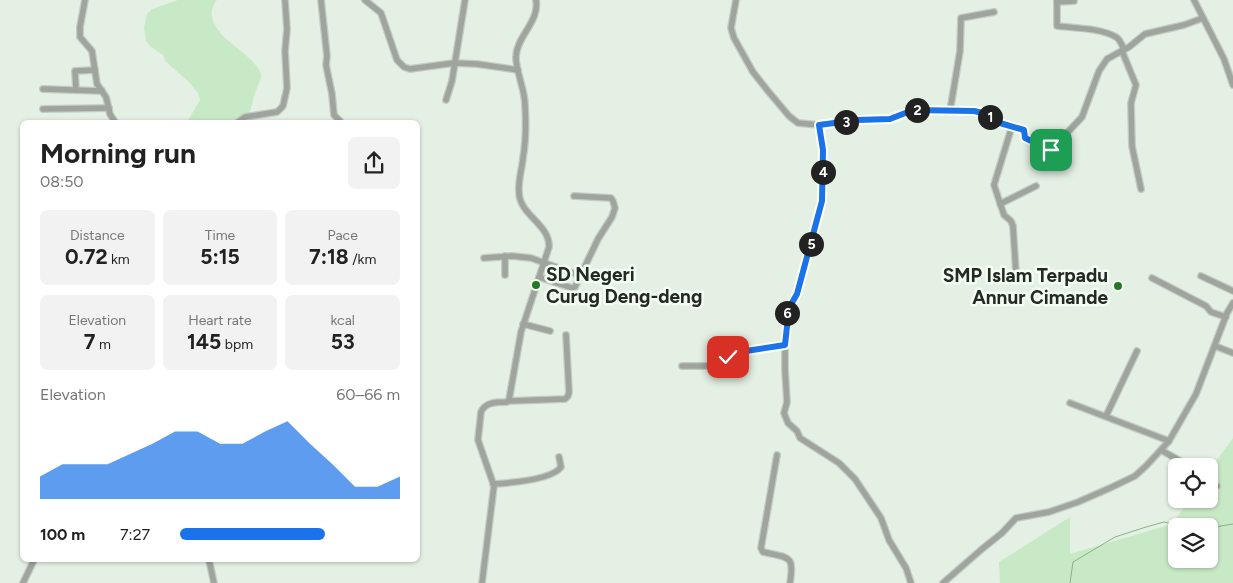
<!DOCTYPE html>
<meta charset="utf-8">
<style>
body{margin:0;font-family:Figtree,sans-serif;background:#f2f2f2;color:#222;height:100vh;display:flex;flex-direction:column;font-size:19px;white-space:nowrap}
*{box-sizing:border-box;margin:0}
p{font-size:16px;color:#767676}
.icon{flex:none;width:28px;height:28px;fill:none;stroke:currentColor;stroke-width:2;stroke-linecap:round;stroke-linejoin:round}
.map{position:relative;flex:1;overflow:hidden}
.sheet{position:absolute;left:20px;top:120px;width:400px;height:442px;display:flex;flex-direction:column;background:#fff;border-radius:8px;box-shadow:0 1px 4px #0004}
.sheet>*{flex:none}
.fabs{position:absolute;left:1168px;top:458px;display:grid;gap:10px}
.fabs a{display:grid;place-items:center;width:50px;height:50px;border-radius:8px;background:#fff;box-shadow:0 1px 4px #0004;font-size:25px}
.pin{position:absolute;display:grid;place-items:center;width:42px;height:42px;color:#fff;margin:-21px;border-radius:10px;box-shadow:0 2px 8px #0006}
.km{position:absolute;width:25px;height:25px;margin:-12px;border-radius:50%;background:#222;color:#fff;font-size:14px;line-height:25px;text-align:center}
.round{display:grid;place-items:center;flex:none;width:52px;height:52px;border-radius:8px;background:#f2f2f2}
.summary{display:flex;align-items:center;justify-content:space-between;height:85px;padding:0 20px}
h1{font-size:28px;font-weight:700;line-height:38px}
.figures{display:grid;grid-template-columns:repeat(3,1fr);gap:8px;height:85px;padding:5px 20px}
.figures div{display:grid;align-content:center;border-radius:8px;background:#f2f2f2;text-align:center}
.figures b{font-size:21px;font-weight:700}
.figures small{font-size:14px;font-weight:400}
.figures p{font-size:14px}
.chart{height:140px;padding:10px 20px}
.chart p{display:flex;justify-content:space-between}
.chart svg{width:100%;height:90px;margin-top:5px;fill:#1a73e8;opacity:.7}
ul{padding:0 20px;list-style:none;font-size:16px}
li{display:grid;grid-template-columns:80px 60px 1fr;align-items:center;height:38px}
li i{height:12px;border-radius:6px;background:#1a73e8}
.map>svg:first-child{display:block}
.green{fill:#c8e9c5;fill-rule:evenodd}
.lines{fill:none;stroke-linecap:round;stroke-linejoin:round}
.stream{stroke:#88b285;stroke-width:1}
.minor-casing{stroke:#c2ccc1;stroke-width:8}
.minor{stroke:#9fa49f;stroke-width:5.5}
.route-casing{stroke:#fff;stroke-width:10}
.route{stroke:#1a73e8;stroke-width:6}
.poi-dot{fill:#257925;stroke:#f2fef1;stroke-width:2}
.labels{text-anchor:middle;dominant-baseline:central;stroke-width:5;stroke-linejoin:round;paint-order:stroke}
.poi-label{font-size:19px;font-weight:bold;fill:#252924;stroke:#f2fef1;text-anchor:start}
</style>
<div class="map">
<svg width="1233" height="583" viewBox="0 0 1233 583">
<rect width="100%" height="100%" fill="#e5f0e4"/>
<!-- green -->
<g class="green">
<path d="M178,0H217C206,13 214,25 223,36C232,45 260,63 261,75C261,81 257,87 255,93C252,104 250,114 244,122H187L200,100L198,93L189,82L166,62L163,55L151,47L146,41L144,28L147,14L152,9Z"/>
<path d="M1233,438V583H1000L999,562L1070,517V554L1172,524L1190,499H1209V471ZM1176,526H1209V559H1176Z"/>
</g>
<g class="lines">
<!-- stream -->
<g class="stream">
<polyline points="1209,528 1233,524"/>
<polyline points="1070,583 1073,562 1115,537 1146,527 1164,522 1182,526"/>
</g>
<!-- minor casing -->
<g class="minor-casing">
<g id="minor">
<polyline points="85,0 80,27 80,37 92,51 97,84 106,97 110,114 115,122"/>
<polyline points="321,0 327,56 326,65 332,94 334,115 341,122"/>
<polyline points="365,0 381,13 397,60 404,67 410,69 454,63 477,64 518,70"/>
<polyline points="736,0 731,28 734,38 753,72 768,91 789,116 798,123 819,125 857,120 891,119 913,110 974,111 983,113 1000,123 1024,131 1025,138 1051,150 1082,117 1099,71 1107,59 1129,47 1145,34 1184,25 1203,18"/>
<path d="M1057,0V26C1074,28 1100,28 1116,37C1120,39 1122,45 1124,50"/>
<polyline points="1194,0 1224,59 1233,85"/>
<polyline points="1057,2 1074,1"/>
<polyline points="1122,51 1136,85 1131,103 1132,146 1141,189"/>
<polyline points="43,89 102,91"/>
<polyline points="76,90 75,71 95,70"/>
<polyline points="446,100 452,81 465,0"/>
<polyline points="43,109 109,108"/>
<polyline points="950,111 960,51 961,18 994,12"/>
<polyline points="238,122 245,117 277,112 283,106 287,88 285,51 287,29 285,0"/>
<polyline points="819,125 823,150 822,201 797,294 789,308 787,316 788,328 785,345 785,370 787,402 784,413 788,423 797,431 800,438 839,463 855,479 881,518 889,540 906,568 911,583"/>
<polyline points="1012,126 994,185 1004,215 1011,221 1013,226 1016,273"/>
<polyline points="1000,204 1036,186"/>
<polyline points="484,258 512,256 531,258 581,276"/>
<polyline points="505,275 505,256"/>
<polyline points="1201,276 1233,291"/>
<polyline points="539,277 572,288 575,287 598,239 612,217 615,208 613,201 611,198 574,196"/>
<polyline points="1152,278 1206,306 1211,312 1226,317"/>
<polyline points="523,324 550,331"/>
<polyline points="1215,346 1233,353"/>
<polyline points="682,366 708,366 721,359 746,351 785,345"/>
<polyline points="508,401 565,399 568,396 569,392 566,335"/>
<polyline points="1070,403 1169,441"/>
<polyline points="1106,416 1137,351"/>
<polyline points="1161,450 1189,466"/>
<path d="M777,455L761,548L763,552C788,558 795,554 790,583"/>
<polyline points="1209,480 1217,486"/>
<path d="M493,484C509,483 552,480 561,467L559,457"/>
<polyline points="209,560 214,583"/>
<polyline points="23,583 34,560"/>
<path d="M482,583L494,486L478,440L481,412C485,402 497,402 507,402L509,400L521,332L549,247C550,224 519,215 519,192C518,180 522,169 523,158C526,141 526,122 525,105C525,89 515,69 516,56C517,36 540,21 536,0"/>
<polyline points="943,583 982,549 1002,533 1016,518 1049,512 1078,502 1110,488 1135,476 1146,466 1169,441 1196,394 1227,313 1233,303"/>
</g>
</g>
<!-- minor -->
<use href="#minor" class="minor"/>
</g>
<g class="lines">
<!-- route casing -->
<g class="route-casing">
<polyline id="route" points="728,357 746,351 785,345 789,308 797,294 822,201 823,150 819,125 857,120 890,119 913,110 974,111 983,113 1000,123 1024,130 1025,138 1051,150"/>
</g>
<!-- route -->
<use href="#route" class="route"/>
</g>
<!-- markers -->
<g class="poi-dot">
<circle cx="536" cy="285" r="5"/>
<circle cx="1118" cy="286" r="5"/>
</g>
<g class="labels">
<!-- poi labels -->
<g class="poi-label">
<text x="546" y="274">SD Negeri<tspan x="546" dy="22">Curug Deng-deng</tspan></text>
<text x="1108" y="275" text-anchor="end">SMP Islam Terpadu<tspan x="1108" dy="22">Annur Cimande</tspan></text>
</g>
</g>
</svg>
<div class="fabs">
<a><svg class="icon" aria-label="locate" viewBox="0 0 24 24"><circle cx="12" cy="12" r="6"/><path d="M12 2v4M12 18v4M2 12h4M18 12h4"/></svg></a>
<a><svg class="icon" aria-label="layers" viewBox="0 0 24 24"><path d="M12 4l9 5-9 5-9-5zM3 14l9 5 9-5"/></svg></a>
</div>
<div class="pin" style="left:1051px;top:150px;background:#1e9e55"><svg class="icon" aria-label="arrive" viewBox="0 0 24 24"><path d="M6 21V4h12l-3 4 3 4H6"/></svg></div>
<div class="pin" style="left:728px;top:357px;background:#d93025"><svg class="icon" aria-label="check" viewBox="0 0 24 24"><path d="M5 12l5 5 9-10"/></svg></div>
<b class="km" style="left:990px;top:117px">1</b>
<b class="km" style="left:917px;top:110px">2</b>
<b class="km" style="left:846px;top:122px">3</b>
<b class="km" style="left:823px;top:172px">4</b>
<b class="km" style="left:811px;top:244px">5</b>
<b class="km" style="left:787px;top:313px">6</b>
<section class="sheet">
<div class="summary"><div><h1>Morning run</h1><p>08:50</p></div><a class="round"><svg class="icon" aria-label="share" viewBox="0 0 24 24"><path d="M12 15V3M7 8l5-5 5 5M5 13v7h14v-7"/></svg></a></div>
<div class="figures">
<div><p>Distance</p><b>0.72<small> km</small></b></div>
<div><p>Time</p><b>5:15</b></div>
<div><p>Pace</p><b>7:18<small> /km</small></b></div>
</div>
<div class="figures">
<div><p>Elevation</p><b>7<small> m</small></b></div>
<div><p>Heart rate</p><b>145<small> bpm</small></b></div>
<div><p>kcal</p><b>53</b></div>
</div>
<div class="chart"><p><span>Elevation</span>60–66 m</p>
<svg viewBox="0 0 160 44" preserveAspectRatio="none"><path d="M0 44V33L10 27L20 27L30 27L40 22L50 17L60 11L70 11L80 17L90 17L100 11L110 6L120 17L130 27L140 38L150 38L160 33V44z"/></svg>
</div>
<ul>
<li><b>100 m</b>7:27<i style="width:66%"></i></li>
</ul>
</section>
</div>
